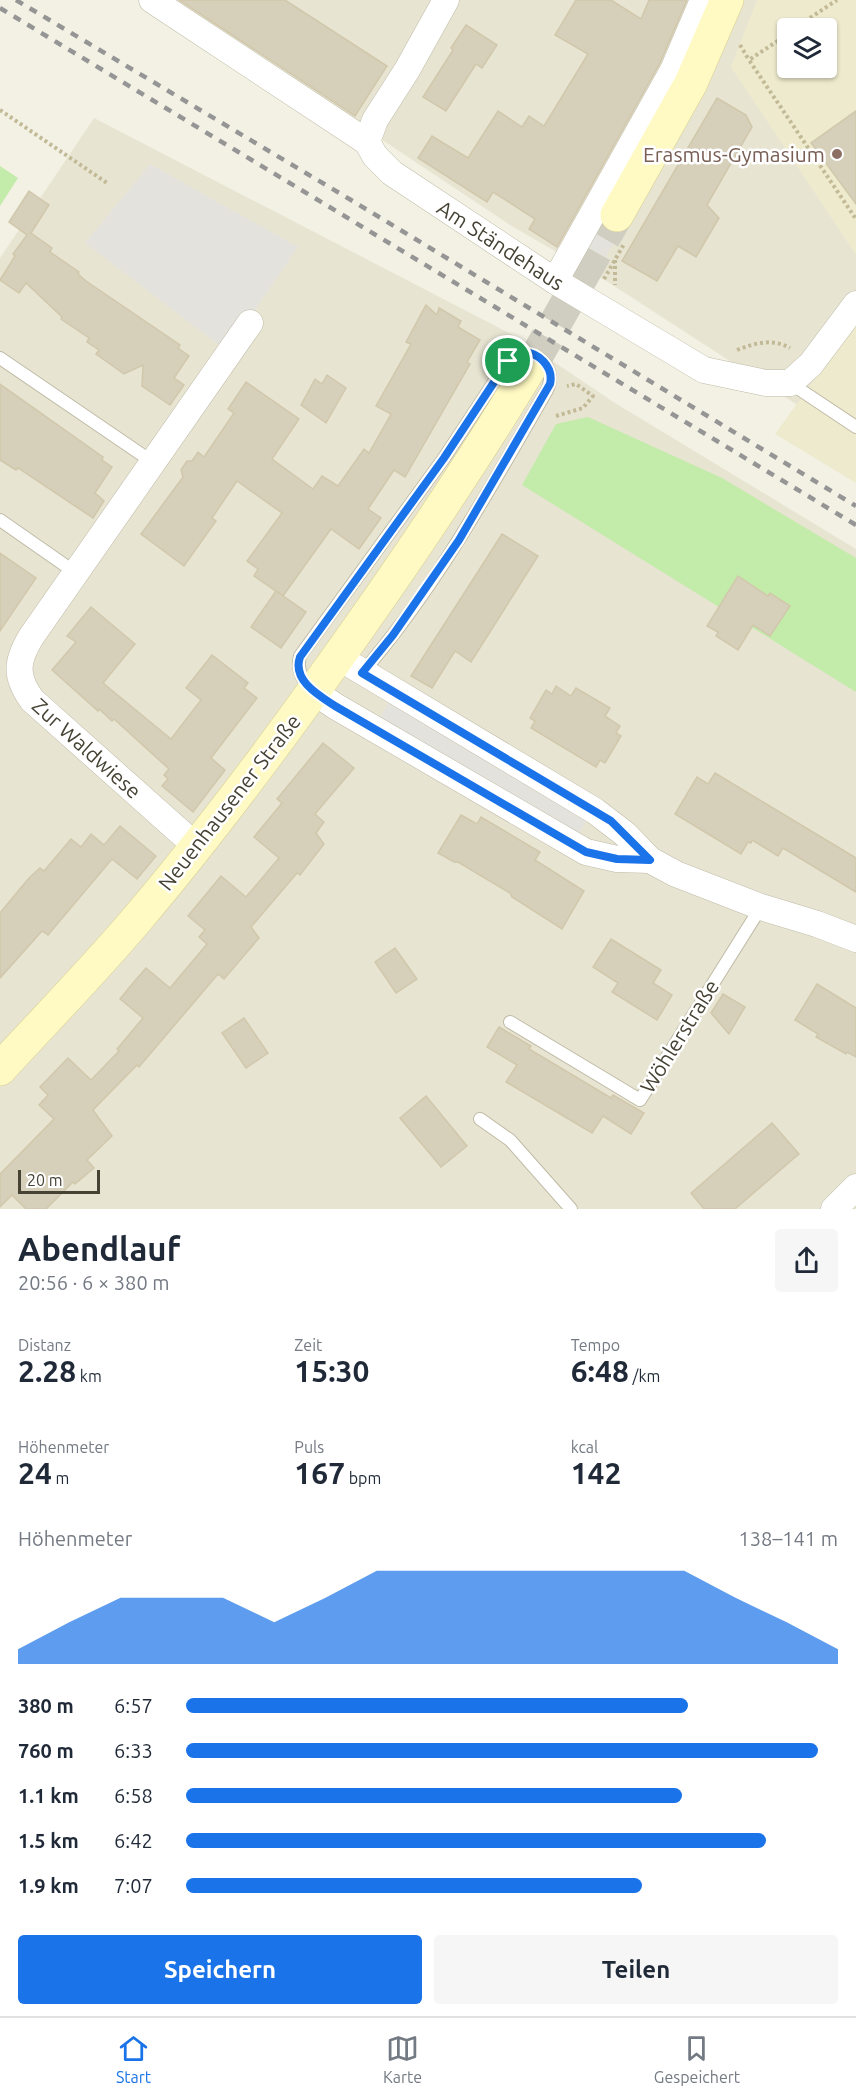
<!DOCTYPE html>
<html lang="de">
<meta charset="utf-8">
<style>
body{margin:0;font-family:Ubuntu,sans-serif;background:#f6f6f7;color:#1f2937;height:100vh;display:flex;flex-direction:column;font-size:22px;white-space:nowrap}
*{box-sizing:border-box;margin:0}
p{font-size:20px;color:#747a83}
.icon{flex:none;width:33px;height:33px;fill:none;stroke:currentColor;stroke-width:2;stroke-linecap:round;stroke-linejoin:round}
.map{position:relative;height:1209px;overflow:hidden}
.drawer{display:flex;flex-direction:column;background:#fff;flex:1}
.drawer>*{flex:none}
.fabs{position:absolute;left:777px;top:18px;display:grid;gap:12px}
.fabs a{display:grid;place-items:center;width:60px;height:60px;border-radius:6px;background:#fff;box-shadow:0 2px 4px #0004;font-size:30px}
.scale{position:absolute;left:18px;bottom:15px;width:82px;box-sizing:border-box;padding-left:6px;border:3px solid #464234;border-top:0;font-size:16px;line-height:21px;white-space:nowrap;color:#464234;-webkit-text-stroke:4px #fff;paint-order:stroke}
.pin{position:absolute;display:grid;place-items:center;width:51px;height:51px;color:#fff;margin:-26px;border:3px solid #fff;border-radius:50%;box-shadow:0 2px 6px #0007}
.round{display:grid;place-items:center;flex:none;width:63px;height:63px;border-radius:6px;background:#f6f6f7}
.headline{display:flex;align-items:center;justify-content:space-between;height:102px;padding:0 18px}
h1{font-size:33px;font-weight:700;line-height:45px}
.stats{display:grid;grid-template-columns:repeat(3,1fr);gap:9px;height:102px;padding:6px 18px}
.stats div{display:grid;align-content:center}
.stats b{font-size:30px;font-weight:700}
.stats small{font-size:16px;font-weight:400}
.stats p{font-size:16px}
.chart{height:168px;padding:12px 18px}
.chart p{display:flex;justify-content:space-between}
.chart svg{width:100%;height:108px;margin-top:6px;fill:#1a73e8;opacity:.7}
.cta{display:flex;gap:12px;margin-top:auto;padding:12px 18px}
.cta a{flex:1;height:69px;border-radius:6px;background:#1a73e8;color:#fff;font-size:24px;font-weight:700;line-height:69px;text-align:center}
.cta a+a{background:#f6f6f7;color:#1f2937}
ul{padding:0 18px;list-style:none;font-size:20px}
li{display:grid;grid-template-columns:96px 72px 1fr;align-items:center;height:45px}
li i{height:15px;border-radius:8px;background:#1a73e8}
.menu{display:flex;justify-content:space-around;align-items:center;height:84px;border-top:2px solid #e0e1e3;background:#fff;font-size:16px;color:#747a83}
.menu a{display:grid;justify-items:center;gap:3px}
.menu .current{color:#1a73e8}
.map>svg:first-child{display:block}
.residential{fill:#e8e4d2;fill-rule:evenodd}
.education{fill:#eeeacd;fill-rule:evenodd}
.green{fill:#c3ebaa}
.parking{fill:#e4e2dd}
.building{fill:#d6cfb9;stroke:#d1c8ac;stroke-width:1.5}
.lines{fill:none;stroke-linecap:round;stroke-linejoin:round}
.secondary-tunnel{stroke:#d0cec1;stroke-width:33;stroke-dasharray:33 16;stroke-linecap:butt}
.service-casing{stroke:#bfbba6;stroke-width:14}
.minor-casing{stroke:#bfbba6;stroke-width:27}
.secondary-casing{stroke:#d6cf91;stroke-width:34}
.path{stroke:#c2ba97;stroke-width:4;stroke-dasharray:3 3;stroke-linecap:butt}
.service{stroke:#fff;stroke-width:12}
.minor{stroke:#fff;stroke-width:26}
.secondary{stroke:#fffac3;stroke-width:33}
.rail{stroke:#959595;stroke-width:4.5;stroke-dasharray:8 8;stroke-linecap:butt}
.route-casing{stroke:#fff;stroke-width:12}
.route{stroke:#1a73e8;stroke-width:8}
.education-dot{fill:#8d6e63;stroke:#fff;stroke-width:2}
.labels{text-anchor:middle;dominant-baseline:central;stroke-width:5;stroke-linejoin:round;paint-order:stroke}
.education-label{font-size:21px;fill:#785e54;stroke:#fff;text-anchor:end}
.street-label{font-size:21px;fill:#464234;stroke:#fff}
</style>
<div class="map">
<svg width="856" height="1209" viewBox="0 0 856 1209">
<rect width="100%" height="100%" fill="#f3f1e4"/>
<!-- residential -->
<g class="residential">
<path d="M172,0H856V443L608,282L510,225ZM788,28H826V68H788Z"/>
<polygon points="94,118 515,336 615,403 856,549 856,1209 0,1209 0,258"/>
</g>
<!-- education -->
<g class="education">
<path d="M757,0H856V255L731,67ZM788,28H826V68H788Z"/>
<polygon points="856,323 856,483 775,434"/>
</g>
<!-- green -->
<g class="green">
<polygon points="0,166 18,178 0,206"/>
<polygon points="588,417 722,478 856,558 856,692 522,485 556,424"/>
</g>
<!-- parking -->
<g class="parking">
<polygon points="150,164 298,247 227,351 85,243"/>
<polygon points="604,210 625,223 590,284 568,271"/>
<polygon points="391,698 590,814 577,837 378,721"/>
</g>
<!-- building -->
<g class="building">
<polygon points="179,0 285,0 387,66 355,116"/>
<polygon points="576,0 611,0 641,19 649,0 687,0 660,63 557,247 529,229 535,219 493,192 487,202 418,158 432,136 468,158 498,111 522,127 529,116 544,126 588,54 555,35"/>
<polygon points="466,25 497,45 482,68 476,64 446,111 423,97 453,50 451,48"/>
<polygon points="717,98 746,115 752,127 707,205 719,218 696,257 678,246 657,281 622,261"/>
<polygon points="856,111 856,204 811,143"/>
<polygon points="29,191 49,205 31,233 52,248 50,252 79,272 78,274 86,281 180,345 178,348 189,356 174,378 184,385 170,405 142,386 143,365 124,374 96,354 99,350 87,342 89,338 61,319 62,317 26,283 19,293 0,280 15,256 13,254 27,235 9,222"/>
<polygon points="426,305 437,315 439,308 461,321 458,327 480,340 467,362 470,364 405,477 394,470 368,509 381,518 359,549 331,529 283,596 254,576 258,569 247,561 282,513 237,481 212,518 216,521 184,566 141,534 183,477 181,470 187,461 192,461 198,452 204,457 234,413 228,409 246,382 299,419 272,459 313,489 322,476 338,486 364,449 369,453 391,414 376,406 411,344 406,342"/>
<polygon points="327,375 346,388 326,423 301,405 315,379 322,384"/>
<polygon points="0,384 103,457 102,460 112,467 95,493 104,501 93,518 18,468 16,470 0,460"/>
<polygon points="502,534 538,556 471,662 455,651 432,688 411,676"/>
<polygon points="0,553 36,578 0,631"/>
<polygon points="738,576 768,596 770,593 790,606 770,636 753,625 738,650 716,636 718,632 707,626"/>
<polygon points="276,591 306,612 281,648 251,627"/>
<polygon points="91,607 135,644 103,683 171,739 201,700 186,688 212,655 248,683 244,688 257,698 211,758 225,770 193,812 162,786 168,779 164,775 169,769 114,719 112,721 99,709 98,711 52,670 76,642 67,636"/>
<polygon points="556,686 571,696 576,688 610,708 605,716 620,726 616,733 621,736 605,763 600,760 596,767 531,728 535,721 530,718 546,690 552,694"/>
<polygon points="323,743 354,768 315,814 324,822 316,833 324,844 300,875 297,873 251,927 259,938 224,979 218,974 139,1067 137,1065 93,1110 112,1136 87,1160 94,1168 75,1184 73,1182 46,1209 26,1209 12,1195 0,1207 0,1174 54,1119 39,1105 48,1095 40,1087 68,1058 91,1080 119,1051 117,1049 143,1018 120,999 133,983 146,968 170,988 207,944 199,937 205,930 188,916 221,876 246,897 279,858 254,837 282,803 277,799"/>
<polygon points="715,773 856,858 856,892 783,848 778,856 752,840 751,843 748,842 741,854 675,814 697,777 708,784"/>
<polygon points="461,815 477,824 481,817 540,852 535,860 584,891 562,929 512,897 510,893 458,862 454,862 438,853"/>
<polygon points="120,826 156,856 137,879 112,859 48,935 42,931 0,978 0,913 29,878 40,868 44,871 71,839 81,847 91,834 104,845"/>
<polygon points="611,939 661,970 653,983 672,995 657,1020 612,992 618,983 593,967"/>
<polygon points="395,948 417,979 396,993 375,962"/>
<polygon points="817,984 856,1008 856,1057 847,1052 846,1054 816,1037 818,1034 795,1020"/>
<polygon points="723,994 745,1007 729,1034 711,1013"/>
<polygon points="244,1018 268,1053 246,1068 222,1033"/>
<polygon points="499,1027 531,1046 529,1049 611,1098 613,1095 644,1113 631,1134 603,1116 592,1133 506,1082 517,1065 487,1047"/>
<polygon points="426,1096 467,1146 441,1167 400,1118"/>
<polygon points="772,1123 799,1154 735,1209 704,1209 691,1193"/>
</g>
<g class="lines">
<!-- secondary-tunnel -->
<polyline class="secondary-tunnel" points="531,366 617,215"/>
<!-- service casing -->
<g class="service-casing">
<g id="service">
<polyline points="0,358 154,463"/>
<polyline points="790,383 856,427"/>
<polyline points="0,520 76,573"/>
<path d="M313,691C303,680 296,671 300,656L444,458L508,361C527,340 560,365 547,390C491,487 436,587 362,673"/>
<polyline points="510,1022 640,1100 761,907"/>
<polyline points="480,1119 510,1140 571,1209"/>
</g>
</g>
<!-- minor casing -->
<g class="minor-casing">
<g id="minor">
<polyline points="152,0 367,142 375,156 392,173 555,281 704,370 766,383 790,383 811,364 856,304"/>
<polyline points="367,142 375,120 407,70 446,0"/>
<polyline points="555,281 673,70 703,0"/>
<polyline points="338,657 595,811 625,834 650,860 676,874 761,907 817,924 856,939"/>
<polyline points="313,691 335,706 586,852 617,859 650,860"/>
<path d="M197,847L32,700C15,676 16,662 31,637L250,323"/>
<polyline points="834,1209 856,1187"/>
</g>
</g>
<!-- secondary casing -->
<g class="secondary-casing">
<g id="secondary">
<polyline points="617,215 691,83 727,0"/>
<path d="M0,1069C46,1019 94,970 138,918C200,845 258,768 315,689C391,584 464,477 531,366"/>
</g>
</g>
<!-- path -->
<g class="path">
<polyline points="795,28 837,0"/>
<polyline points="788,34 749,60 856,219"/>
<polyline points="740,45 749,60"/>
<polyline points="0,110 107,183"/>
<polyline points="615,260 615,285"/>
<polyline points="604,279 624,244"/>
<path d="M737,350C755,343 772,338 790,348"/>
<polyline points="556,416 583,408 593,396 576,384 567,386"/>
</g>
<!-- service -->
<use href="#service" class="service"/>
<!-- minor -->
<use href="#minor" class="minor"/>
<!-- secondary -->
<use href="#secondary" class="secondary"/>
<!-- rail -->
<g class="rail">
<polyline points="16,0 351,200 856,506"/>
<polyline points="0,8 856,525"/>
</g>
</g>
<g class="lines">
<!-- route casing -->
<g class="route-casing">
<path id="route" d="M521,352C538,351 554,367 550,384L459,540L393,635L362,673L611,821L650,860L617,859L586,852L335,706C318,695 292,680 300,657L444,458L508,361L513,355Z"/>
</g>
<!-- route -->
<use href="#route" class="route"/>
</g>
<!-- markers -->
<circle class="education-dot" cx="837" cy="154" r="6"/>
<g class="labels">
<!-- education labels -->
<g class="education-label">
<text x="825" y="154">Erasmus-Gymasium</text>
</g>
<!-- street labels -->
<g class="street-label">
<text transform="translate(501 245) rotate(33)">Am Ständehaus</text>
<text transform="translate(87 748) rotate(42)">Zur Waldwiese</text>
<text transform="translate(229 802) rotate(-52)">Neuenhausener Straße</text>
<text transform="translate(679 1036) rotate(-58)">Wöhlerstraße</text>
</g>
</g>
</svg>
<div class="fabs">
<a><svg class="icon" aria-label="layers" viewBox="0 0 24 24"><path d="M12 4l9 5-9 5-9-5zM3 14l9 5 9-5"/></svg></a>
</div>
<div class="scale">20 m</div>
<div class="pin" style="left:508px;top:361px;background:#1e9e55"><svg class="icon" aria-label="arrive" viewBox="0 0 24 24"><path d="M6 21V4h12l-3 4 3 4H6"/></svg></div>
</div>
<section class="drawer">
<div class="headline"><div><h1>Abendlauf</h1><p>20:56 · 6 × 380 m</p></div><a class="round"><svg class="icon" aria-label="share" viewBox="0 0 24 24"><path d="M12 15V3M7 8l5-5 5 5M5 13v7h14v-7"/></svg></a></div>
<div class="stats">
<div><p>Distanz</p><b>2.28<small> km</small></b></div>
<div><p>Zeit</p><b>15:30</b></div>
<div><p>Tempo</p><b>6:48<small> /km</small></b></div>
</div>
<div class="stats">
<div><p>Höhenmeter</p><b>24<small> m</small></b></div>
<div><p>Puls</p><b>167<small> bpm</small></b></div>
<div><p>kcal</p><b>142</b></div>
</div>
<div class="chart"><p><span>Höhenmeter</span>138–141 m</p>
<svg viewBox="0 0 160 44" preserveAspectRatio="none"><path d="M0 44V38L10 27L20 17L30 17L40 17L50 27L60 17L70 6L80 6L90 6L100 6L110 6L120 6L130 6L140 17L150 27L160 38V44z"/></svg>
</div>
<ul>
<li><b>380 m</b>6:57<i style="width:77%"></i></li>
<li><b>760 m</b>6:33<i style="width:97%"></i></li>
<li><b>1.1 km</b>6:58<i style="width:76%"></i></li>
<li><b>1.5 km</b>6:42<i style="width:89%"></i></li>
<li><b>1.9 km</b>7:07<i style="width:70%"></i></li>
</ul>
<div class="cta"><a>Speichern</a><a>Teilen</a></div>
</section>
<nav class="menu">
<a class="current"><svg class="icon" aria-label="home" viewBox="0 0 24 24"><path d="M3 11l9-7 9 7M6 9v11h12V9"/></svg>Start</a>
<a><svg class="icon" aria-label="map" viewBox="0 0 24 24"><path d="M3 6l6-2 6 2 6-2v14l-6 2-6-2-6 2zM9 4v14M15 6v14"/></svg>Karte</a>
<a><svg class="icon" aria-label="saved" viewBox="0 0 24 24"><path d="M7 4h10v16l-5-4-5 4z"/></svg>Gespeichert</a>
</nav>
